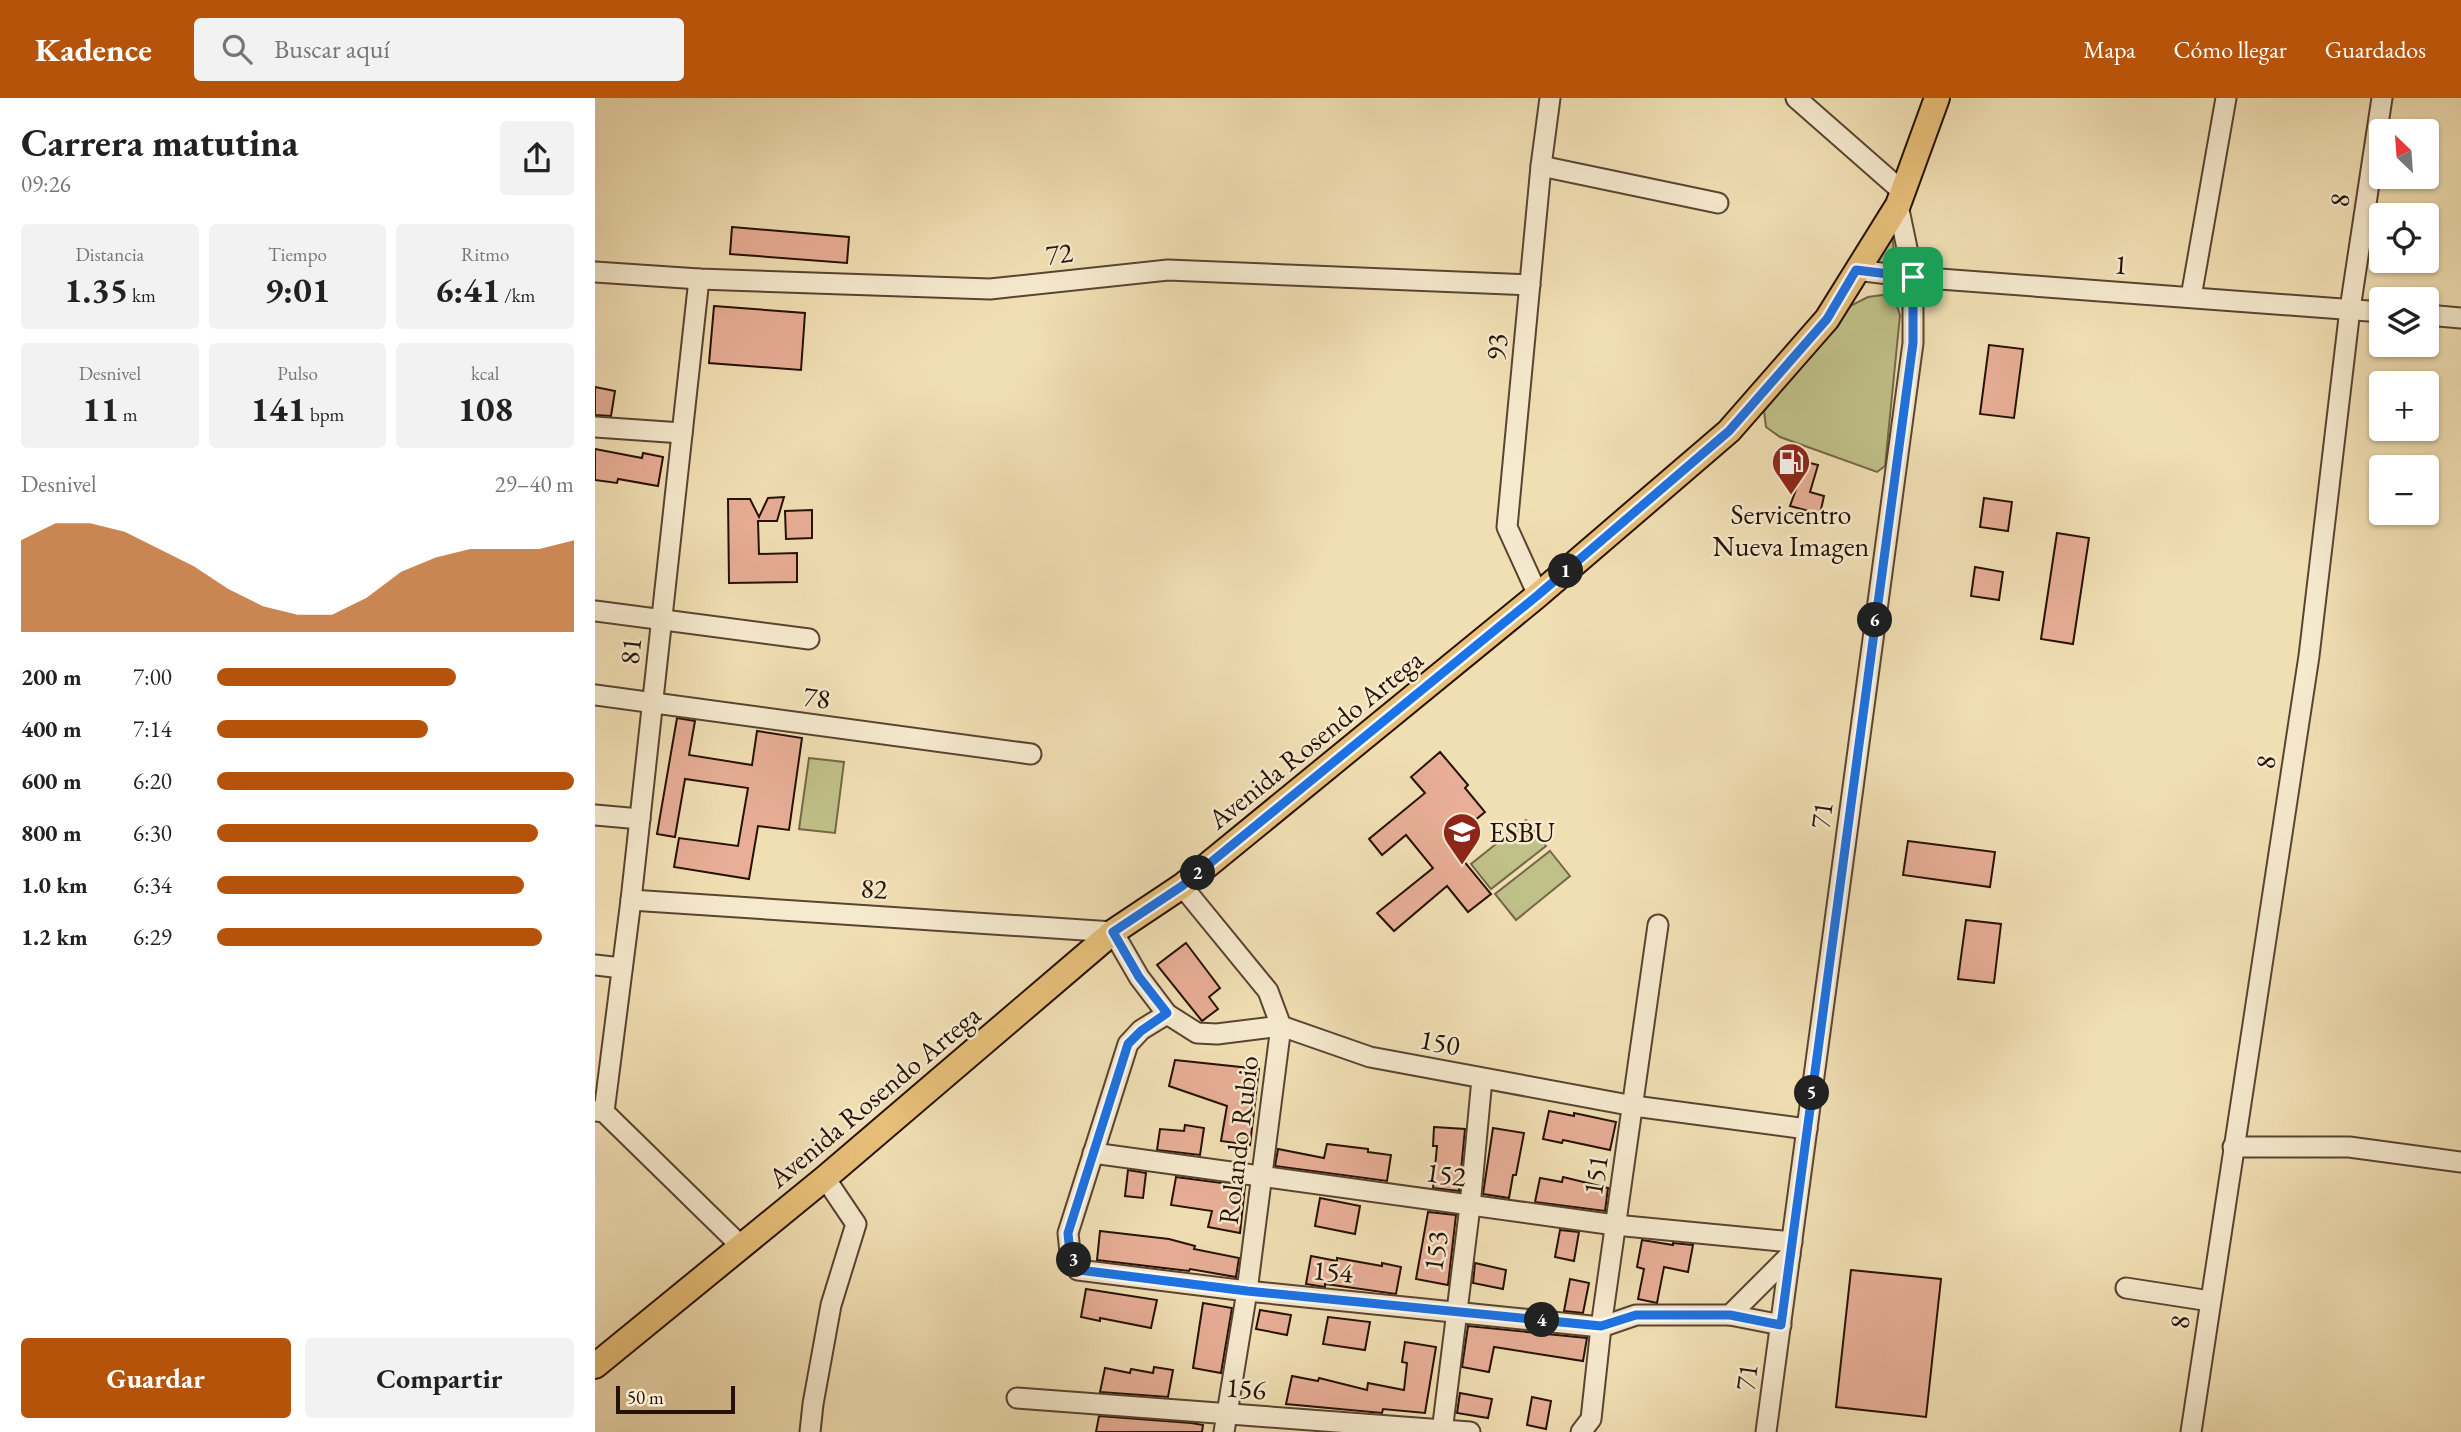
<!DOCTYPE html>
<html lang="es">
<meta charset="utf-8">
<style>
body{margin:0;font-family:"EB Garamond",serif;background:#f2f2f2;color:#222;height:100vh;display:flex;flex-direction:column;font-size:26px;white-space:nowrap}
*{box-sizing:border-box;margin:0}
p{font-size:23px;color:#767676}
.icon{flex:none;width:38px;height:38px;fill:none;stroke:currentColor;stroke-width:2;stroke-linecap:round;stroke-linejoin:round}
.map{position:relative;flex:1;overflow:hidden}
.side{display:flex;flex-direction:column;background:#fff;width:595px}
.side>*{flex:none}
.needle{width:46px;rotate:335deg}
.controls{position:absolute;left:1774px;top:21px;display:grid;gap:14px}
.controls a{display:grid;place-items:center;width:70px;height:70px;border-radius:7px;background:#fff;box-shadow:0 2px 5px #0004;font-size:35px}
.scale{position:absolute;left:21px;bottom:18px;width:119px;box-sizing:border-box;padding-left:7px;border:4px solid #261105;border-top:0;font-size:19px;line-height:24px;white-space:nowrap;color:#261105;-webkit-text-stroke:5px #f6eace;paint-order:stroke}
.pin{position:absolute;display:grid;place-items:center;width:60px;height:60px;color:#fff;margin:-30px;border-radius:14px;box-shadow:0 4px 10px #0006}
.km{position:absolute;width:35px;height:35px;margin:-18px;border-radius:50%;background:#222;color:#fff;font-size:19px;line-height:35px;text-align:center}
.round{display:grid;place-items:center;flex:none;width:74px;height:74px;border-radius:7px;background:#f2f2f2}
.overview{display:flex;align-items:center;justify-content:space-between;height:119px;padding:0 21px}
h1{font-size:38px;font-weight:700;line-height:52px}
.metrics{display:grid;grid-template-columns:repeat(3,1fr);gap:10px;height:119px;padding:7px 21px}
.metrics div{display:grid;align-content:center;border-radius:7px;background:#f2f2f2;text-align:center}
.metrics b{font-size:35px;font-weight:700}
.metrics small{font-size:19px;font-weight:400}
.metrics p{font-size:19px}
.chart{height:196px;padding:14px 21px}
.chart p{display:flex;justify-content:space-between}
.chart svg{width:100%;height:126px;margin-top:7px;fill:#b45309;opacity:.7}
.button{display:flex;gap:14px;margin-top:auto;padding:14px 21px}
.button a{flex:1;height:80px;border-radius:7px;background:#b45309;color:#fff;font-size:28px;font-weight:700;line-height:80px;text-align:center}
.button a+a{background:#f2f2f2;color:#222}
ul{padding:0 21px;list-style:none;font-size:23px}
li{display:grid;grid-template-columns:112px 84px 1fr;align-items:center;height:52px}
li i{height:18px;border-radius:9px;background:#b45309}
header{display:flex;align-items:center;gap:42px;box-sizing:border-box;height:98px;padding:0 35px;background:#b45309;color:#fff}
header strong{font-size:33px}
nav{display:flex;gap:38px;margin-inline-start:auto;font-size:24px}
.search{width:490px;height:63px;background:#f2f2f2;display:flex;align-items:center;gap:18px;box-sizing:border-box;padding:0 24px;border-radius:7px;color:#767676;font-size:26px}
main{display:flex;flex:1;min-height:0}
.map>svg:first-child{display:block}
.green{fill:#c0c089;stroke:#736847;stroke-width:2}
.building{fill:#e8ae97;stroke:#261105;stroke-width:2}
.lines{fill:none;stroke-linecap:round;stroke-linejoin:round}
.minor-casing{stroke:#594431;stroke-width:23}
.major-casing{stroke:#261105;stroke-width:28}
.minor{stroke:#f6eace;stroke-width:19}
.major{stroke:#e8c07a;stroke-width:24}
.route-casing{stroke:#fff;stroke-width:14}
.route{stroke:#1a73e8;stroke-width:9}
.labels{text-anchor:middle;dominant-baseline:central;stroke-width:5;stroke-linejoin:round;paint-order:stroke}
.street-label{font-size:28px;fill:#261105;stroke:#f6eace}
.poi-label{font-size:28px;fill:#261105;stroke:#f6eace}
</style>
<header>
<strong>Kadence</strong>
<div class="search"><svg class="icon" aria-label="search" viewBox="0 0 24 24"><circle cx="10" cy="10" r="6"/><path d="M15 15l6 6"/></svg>Buscar aquí</div>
<nav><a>Mapa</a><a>Cómo llegar</a><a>Guardados</a></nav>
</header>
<main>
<section class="side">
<div class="overview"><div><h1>Carrera matutina</h1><p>09:26</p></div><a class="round"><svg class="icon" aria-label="share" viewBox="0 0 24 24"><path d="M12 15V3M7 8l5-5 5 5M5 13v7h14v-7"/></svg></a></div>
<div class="metrics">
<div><p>Distancia</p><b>1.35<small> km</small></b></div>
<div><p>Tiempo</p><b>9:01</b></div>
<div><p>Ritmo</p><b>6:41<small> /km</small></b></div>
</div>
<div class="metrics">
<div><p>Desnivel</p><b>11<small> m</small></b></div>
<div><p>Pulso</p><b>141<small> bpm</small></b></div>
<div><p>kcal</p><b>108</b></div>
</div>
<div class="chart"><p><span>Desnivel</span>29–40 m</p>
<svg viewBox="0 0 160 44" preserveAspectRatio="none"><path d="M0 44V12L10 6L20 6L30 9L40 15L50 21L60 29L70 35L80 38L90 38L100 32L110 23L120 18L130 15L140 15L150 15L160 12V44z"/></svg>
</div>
<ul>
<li><b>200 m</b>7:00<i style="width:67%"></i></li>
<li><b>400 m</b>7:14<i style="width:59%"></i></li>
<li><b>600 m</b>6:20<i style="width:100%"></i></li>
<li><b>800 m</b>6:30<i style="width:90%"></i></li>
<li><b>1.0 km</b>6:34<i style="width:86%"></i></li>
<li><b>1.2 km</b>6:29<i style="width:91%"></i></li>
</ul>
<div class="button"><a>Guardar</a><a>Compartir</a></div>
</section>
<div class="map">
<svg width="1866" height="1334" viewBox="0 0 1866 1334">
<rect width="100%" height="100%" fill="#f1dfb4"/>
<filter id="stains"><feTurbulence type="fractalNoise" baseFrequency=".00286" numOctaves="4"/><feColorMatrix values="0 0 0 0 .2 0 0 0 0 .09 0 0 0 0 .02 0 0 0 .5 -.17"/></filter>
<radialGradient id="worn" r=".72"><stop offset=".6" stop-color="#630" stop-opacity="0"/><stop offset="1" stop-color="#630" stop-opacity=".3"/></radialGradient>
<!-- green -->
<g class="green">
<polygon points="1297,133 1300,168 1278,166"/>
<polygon points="1287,197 1300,202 1305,217 1290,368 1282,374 1185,339 1171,329 1169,313 1253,209 1273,199"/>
<polygon points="214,660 249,664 240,735 204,731"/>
<polygon points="931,722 951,748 896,791 876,766"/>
<polygon points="955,753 975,778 921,822 900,796"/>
</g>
<!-- building -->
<g class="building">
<polygon points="137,129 254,139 252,165 135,156"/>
<polygon points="119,208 210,215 206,272 114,265"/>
<polygon points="1394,247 1428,251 1419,320 1385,316"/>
<polygon points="0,289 20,293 16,318 0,317"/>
<polygon points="0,351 47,360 48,355 68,359 63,388 23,381 22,385 0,382"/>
<polygon points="1211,364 1223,367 1215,394 1229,398 1225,416 1195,408"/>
<polygon points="189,399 182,423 163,423 164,456 202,455 202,484 134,485 133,401 155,401 164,419 173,400"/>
<polygon points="1389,400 1417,404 1413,433 1385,429"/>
<polygon points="217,412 217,440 191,441 190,413"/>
<polygon points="1462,435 1494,440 1478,546 1446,541"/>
<polygon points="1380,469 1408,474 1404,502 1376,498"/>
<polygon points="82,620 100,623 94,657 157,667 162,633 207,640 194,732 163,728 154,781 79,769 84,740 143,748 153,690 90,681 80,739 62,736"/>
<polygon points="845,654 873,687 870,690 890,714 853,744 896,796 873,814 852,788 799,833 782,815 838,770 811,737 787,757 774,741 830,695 816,679"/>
<polygon points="1313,743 1400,754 1395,789 1308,777"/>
<polygon points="1371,822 1406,826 1399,885 1363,881"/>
<polygon points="591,845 625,890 614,899 623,911 607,923 562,867"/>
<polygon points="580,962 664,971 655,1047 626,1043 632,1008 574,988"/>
<polygon points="954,1013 979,1018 979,1015 1021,1024 1015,1052 968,1042 967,1045 948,1041"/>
<polygon points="590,1027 609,1030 605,1057 562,1052 565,1031 589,1033"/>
<polygon points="839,1029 870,1031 864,1093 838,1090 842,1048 838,1048"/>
<polygon points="898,1030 929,1035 921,1077 918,1077 914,1100 888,1096"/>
<polygon points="732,1046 773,1051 773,1054 796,1057 792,1083 680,1068 683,1051 729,1060"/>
<polygon points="533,1072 551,1075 548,1100 530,1098"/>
<polygon points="581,1079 650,1088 645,1135 613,1129 617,1113 576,1107"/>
<polygon points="968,1079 1013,1090 1010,1113 940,1104 945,1080 967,1084"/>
<polygon points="725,1100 765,1108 760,1136 720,1128"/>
<polygon points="833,1114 861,1117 853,1187 821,1181"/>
<polygon points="965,1132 984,1134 979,1163 960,1159"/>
<polygon points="505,1133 574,1141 600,1148 599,1151 644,1160 641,1179 595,1171 594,1173 502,1162"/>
<polygon points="1047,1142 1078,1147 1078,1145 1098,1147 1093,1174 1069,1169 1062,1205 1043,1201 1049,1171 1042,1169"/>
<polygon points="716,1158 742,1163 742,1160 787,1168 787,1165 806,1169 801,1196 730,1186 730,1189 711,1186"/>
<polygon points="880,1165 911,1172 908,1191 878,1185"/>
<polygon points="1256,1172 1346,1181 1331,1319 1241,1309"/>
<polygon points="975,1181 994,1185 988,1215 969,1213"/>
<polygon points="491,1191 562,1202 556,1230 505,1220 505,1223 486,1219"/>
<polygon points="608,1205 637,1210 626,1275 598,1270"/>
<polygon points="665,1212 696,1217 692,1237 661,1231"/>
<polygon points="733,1219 775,1224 770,1252 728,1246"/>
<polygon points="873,1228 992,1240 988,1263 899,1249 894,1274 867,1269"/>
<polygon points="810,1244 841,1249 830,1315 788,1311 787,1315 691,1306 697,1278 723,1283 724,1280 772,1292 773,1285 809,1292 812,1265 807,1264"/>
<polygon points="559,1269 578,1272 573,1299 505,1294 510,1270 535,1275 536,1271 558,1275"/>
<polygon points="865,1295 897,1301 893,1320 862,1315"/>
<polygon points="937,1299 956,1303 951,1331 932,1327"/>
<polygon points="504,1318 596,1325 608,1327 607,1334 501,1334"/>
</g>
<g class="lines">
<!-- minor casing -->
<g class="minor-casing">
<g id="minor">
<polyline points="1201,0 1308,94"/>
<polyline points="946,68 1123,105"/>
<polyline points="1261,172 1318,179 1787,214"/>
<polyline points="0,174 104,181 395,191 573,172 935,187"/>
<polyline points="1596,199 1631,0"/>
<polyline points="1832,217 1866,220"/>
<polyline points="0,329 87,335"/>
<polyline points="943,497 912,429 946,68 955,0"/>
<polyline points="0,513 214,541"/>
<polyline points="0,597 436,656"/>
<polyline points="0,717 45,721"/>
<polyline points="587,788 673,893 686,928 652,1193 629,1334"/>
<polyline points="36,802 518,834 544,879 572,916 602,935 622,936 686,928 775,959 1039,1008 1212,1031"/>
<polyline points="0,867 27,870"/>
<polyline points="572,916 546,932 533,946 473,1135 475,1155 483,1172 652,1193 1006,1229 1041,1217 1135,1217 1186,1227"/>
<polyline points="0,1013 9,1014 146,1148"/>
<polyline points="9,1014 36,802 104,181"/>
<polyline points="1638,1049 1754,1049 1866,1064"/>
<polyline points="498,1055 1020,1127 1197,1144"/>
<polyline points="1531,1190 1615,1203"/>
<polyline points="1135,1217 1195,1157"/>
<polyline points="422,1300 875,1334"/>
<polyline points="215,1334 218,1306 236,1207 261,1126 230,1080"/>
<polyline points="847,1334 875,1108 887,981"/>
<polyline points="986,1334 996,1321 1006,1229 1063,827"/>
<polyline points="1171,1334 1318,245 1318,179 1303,107"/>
<polyline points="1596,1334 1714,558 1755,211 1787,0"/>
</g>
</g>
<!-- major casing -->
<g class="major-casing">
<polyline id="major" points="0,1268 230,1080 518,834 587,788 943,497 1134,333 1232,221 1303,107 1342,0"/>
</g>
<!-- minor -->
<use href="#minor" class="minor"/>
<!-- major -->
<use href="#major" class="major"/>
</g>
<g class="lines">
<!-- route casing -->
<g class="route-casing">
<polygon id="route" points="1261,172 1318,179 1318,245 1186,1227 1135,1217 1041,1217 1006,1228 652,1193 484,1172 475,1155 473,1135 533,946 546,933 572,915 544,879 518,834 587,788 943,497 1134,333 1232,221"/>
</g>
<!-- route -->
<use href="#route" class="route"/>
</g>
<!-- icons -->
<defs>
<g id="fuel-pin" transform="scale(2.0125)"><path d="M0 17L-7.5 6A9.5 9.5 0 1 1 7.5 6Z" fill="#8f2418" stroke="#f6eace"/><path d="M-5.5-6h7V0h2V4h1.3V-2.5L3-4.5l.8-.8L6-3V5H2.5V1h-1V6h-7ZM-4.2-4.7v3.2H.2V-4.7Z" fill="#fff"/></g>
<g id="school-pin" transform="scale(2.0125)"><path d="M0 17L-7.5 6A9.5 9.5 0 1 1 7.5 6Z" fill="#8f2418" stroke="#f6eace"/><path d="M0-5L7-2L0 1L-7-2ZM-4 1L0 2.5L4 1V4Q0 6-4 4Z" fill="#fff"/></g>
</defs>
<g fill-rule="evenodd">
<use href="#fuel-pin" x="1196" y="364"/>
<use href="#school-pin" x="867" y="734"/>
</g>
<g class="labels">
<!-- street labels -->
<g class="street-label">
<text transform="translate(1744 102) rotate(-81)">8</text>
<text transform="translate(464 155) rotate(-7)">72</text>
<text transform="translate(1526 166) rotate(4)">1</text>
<text transform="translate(901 249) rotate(-85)">93</text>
<text transform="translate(35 553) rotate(-84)">81</text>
<text transform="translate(222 599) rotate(8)">78</text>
<text transform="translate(720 641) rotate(-39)">Avenida Rosendo Artega</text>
<text transform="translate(1670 664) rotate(-81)">8</text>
<text transform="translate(1226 717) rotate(-82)">71</text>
<text transform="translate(279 790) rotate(4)">82</text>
<text transform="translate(845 944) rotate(11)">150</text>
<text transform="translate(279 998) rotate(-40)">Avenida Rosendo Artega</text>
<text transform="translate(643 1042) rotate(-83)">Rolando Rubio</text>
<text transform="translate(851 1076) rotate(8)">152</text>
<text transform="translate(1000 1077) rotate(-81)">151</text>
<text transform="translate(840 1153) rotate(-82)">153</text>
<text transform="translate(738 1173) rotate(5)">154</text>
<text transform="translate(1584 1224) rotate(-82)">8</text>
<text transform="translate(1151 1279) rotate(-82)">71</text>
<text transform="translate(651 1290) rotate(4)">156</text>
</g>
<!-- poi labels -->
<g class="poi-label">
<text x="1196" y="416">Servicentro<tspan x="1196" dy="32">Nueva Imagen</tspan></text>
<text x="894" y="734" text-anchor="start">ESBU</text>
</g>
</g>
<rect width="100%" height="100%" filter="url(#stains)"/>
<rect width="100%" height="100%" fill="url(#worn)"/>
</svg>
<div class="controls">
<a><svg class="needle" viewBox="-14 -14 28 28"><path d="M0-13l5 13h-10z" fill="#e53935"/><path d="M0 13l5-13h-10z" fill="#767676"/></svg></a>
<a><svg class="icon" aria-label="locate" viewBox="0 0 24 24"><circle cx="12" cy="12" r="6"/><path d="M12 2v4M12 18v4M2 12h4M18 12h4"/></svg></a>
<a><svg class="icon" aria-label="layers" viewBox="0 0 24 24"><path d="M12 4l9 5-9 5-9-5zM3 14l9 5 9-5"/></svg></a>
<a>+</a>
<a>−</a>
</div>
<div class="scale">50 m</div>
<div class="pin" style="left:1318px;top:179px;background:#1e9e55"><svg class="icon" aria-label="arrive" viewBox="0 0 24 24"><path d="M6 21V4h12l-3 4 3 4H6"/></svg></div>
<b class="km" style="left:971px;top:473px">1</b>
<b class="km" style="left:603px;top:775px">2</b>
<b class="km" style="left:479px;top:1162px">3</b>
<b class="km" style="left:947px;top:1222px">4</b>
<b class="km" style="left:1217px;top:995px">5</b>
<b class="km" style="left:1280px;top:522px">6</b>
</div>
</main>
